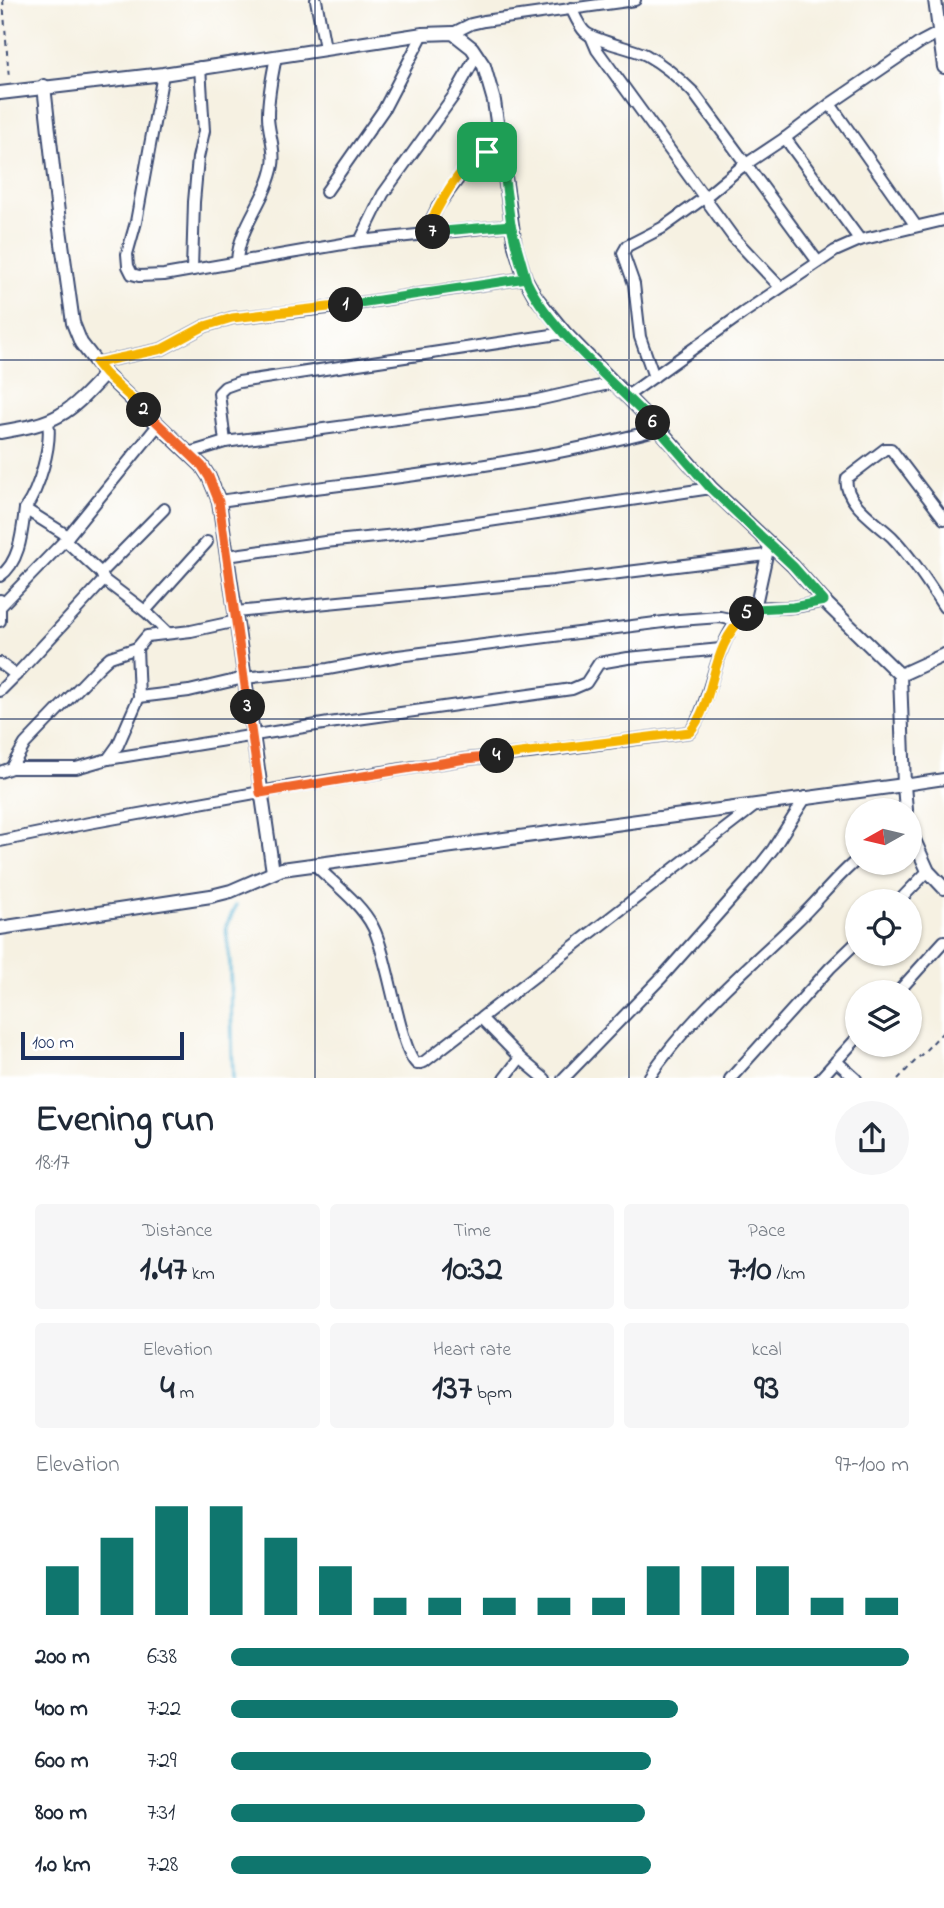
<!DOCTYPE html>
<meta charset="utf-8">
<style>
body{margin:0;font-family:"Indie Flower",sans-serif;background:#f6f6f7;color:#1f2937;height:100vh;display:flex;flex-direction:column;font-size:26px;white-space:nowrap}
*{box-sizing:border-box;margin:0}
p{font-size:23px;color:#747a83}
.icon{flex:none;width:38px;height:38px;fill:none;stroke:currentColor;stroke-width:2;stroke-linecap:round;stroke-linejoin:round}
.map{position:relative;height:1078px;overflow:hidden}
.side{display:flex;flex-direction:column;background:#fff;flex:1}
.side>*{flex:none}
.needle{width:46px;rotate:262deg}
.buttons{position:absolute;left:845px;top:798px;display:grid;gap:14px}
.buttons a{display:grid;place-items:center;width:77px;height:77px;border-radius:50%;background:#fff;box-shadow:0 2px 5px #0004;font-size:35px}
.scale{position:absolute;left:21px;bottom:18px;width:163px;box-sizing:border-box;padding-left:7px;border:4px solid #1b2f5e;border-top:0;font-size:19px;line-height:24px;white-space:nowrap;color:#1b2f5e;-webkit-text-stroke:5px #fff;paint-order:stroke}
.pin{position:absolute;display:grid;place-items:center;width:60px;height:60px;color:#fff;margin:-30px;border-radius:14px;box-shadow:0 4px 10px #0006}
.km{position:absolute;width:35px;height:35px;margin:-18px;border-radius:50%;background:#222;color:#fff;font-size:19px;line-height:35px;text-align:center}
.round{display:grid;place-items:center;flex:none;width:74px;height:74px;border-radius:37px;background:#f6f6f7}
.summary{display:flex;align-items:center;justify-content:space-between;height:119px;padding:0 35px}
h1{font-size:38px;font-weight:700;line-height:52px}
.stats{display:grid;grid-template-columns:repeat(3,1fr);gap:10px;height:119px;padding:7px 35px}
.stats div{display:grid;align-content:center;border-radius:7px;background:#f6f6f7;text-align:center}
.stats b{font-size:35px;font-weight:700}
.stats small{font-size:19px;font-weight:400}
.stats p{font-size:19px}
.chart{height:196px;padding:14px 35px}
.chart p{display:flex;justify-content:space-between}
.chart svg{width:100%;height:126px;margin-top:7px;stroke:#0f766e;stroke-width:6}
ul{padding:0 35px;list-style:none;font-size:23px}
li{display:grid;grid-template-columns:112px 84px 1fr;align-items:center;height:52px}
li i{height:18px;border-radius:9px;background:#0f766e}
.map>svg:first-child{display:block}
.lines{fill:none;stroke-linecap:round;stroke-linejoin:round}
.stream{stroke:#55b2d3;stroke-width:3.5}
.minor-casing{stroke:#3c4c72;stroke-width:14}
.tertiary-casing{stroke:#3c4c72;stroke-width:16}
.path{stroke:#3c4c72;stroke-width:2;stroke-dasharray:5 5;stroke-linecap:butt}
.minor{stroke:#fff;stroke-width:10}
.tertiary{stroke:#fff;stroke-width:12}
.split-1-casing{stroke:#fff;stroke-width:14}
.split-2-casing{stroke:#fff;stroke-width:14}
.split-3-casing{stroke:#fff;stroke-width:14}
.split-4-casing{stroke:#fff;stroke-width:14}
.split-5-casing{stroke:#fff;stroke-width:14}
.split-6-casing{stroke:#fff;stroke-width:14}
.split-7-casing{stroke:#fff;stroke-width:14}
.split-8-casing{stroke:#fff;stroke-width:14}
.split-1{stroke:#22a559;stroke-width:9}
.split-2{stroke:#f5b400;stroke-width:9}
.split-3{stroke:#f0652b;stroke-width:9}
.split-4{stroke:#f0652b;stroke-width:9}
.split-5{stroke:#f5b400;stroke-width:9}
.split-6{stroke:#22a559;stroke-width:9}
.split-7{stroke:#22a559;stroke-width:9}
.split-8{stroke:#f5b400;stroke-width:9}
.grid{fill:none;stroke:#1b2f5e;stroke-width:2;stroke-opacity:0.55}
</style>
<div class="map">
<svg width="944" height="1079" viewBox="0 0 944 1079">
<rect width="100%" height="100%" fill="#fff"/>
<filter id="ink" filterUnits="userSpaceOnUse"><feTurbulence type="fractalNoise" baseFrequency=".0143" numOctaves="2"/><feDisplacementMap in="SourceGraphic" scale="14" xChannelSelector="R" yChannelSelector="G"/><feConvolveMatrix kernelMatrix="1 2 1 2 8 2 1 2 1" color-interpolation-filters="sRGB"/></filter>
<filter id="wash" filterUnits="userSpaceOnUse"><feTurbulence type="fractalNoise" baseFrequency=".00686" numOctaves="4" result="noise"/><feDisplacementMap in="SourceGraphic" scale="28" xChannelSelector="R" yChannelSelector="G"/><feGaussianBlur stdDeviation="1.57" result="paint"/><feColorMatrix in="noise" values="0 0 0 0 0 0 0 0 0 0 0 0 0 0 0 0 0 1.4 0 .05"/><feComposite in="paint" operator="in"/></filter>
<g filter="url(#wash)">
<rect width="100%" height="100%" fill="#f6f1e2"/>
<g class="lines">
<!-- stream -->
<polyline class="stream" points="233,1079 230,964 226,927 236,905"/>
</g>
</g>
<g filter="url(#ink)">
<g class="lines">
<!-- minor casing -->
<g class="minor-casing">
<g id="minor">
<polyline points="316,0 325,48"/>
<path d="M571,8C575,16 579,26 585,32C595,41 631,48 646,55C664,65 679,78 693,92L818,262"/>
<polyline points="453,33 471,24 484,21 635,0"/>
<polyline points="591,36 597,50 733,237 780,287"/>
<polyline points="163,74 136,222 127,254 128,266 132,274 139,276 164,275 360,241 511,225"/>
<polyline points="830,104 916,226"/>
<polyline points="785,138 860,240"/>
<polyline points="326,192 384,109 423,34"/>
<polyline points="425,233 438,206 473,159 480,154 501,150"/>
<polyline points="360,241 383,194 455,94 477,55"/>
<path d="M237,261C239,226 267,199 273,165C276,149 268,132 268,116C268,96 272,76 276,57"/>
<polyline points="192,270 194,202 198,158 204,131 200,67"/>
<polyline points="96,363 162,349 205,326 232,318 328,308 525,278"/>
<polyline points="654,377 640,337 634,284 623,253 627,246 662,228 704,198 740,168 785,138 830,104 921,42 940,32"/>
<polyline points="627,396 743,313 835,251 860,240 944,220"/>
<path d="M48,422C52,446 39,489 25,509L68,536"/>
<polyline points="225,442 219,393 225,387 239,382 565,333"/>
<polyline points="189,453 225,442 533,401 613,383"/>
<path d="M219,501C366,480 515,468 659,429"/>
<path d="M944,519L891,449H885L847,478C842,501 878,523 892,537C899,544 906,553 913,562C924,576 934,592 944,607"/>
<polyline points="65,540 101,573 104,580 145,611 167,632"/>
<polyline points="227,556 325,542 396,535 711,488"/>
<polyline points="101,573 164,509"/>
<path d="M0,576C20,562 22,532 25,509"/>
<polyline points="1,606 65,540 159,424"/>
<polyline points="755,609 768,550"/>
<polyline points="145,611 207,542"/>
<polyline points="236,612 554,581 766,555"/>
<polyline points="0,621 0,600"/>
<polyline points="0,663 16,675 0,691"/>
<polyline points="16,675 104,580"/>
<polyline points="139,697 189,691 244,678 328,669 398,656 679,620 720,617 739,621"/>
<polyline points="108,759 329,723 572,689 586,683 599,663 628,658 721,649"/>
<polyline points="11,768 25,744 100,666 110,657 137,648"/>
<polyline points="0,772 11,768 76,768 108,759 118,745 139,697 137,648 147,636 191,631 237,621"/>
<polyline points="904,785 944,779"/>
<path d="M0,841L89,823L288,787L466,759L529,753L690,732C714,702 715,624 754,609C765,605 781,609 792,607C803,606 814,603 824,601"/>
<path d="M314,864C333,883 361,903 373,927C388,955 400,1051 417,1064L424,1062L756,805"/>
<polyline points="899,901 928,871"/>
<polyline points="898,992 944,941"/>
<polyline points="482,1019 520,1058 545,1079"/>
<polyline points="836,1061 856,1079"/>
<polyline points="504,1079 520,1058"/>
<polyline points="563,1079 662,977 750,878 773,849 806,797"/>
<path d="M648,1079C688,1018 745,971 797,921C818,901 835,878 858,859"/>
<polyline points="730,1079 830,968 858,941"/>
<polyline points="820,1079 858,1037"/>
</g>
</g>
<!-- tertiary casing -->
<g class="tertiary-casing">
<g id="tertiary">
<polyline points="935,0 944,67"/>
<polyline points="44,86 59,222 73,323 81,343 105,374 202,466 209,477 219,501 273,872"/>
<polyline points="0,93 163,74 423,34 453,33 472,48 484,66 494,101 515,246 525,278 535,296 565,333 659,429 711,488 793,566 824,601 900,675 944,655"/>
<path d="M0,432C56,423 67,416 105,374"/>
<polyline points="900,675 904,785"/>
<polyline points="910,831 928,871 944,888"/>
<polyline points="0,928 211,896 231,891 282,869 904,785 906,810"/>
</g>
</g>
<!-- path -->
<g class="path">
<polyline points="3,0 9,79"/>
<polyline points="898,1079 944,1031"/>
</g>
<!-- minor -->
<use href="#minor" class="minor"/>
<!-- tertiary -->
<use href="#tertiary" class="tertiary"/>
</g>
</g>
<g class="lines" filter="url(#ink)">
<!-- split-1 casing -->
<g class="split-1-casing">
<polyline id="split-1" points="346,305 526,278 511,225 501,150 487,152"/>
</g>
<!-- split-2 casing -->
<g class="split-2-casing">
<polyline id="split-2" points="144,410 105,374 96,363 162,349 205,326 232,318 346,305"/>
</g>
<!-- split-3 casing -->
<g class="split-3-casing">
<polyline id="split-3" points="144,410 202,466 209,477 219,502 248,707"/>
</g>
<!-- split-4 casing -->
<g class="split-4-casing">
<polyline id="split-4" points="248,707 260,793 466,759 497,756"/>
</g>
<!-- split-5 casing -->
<g class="split-5-casing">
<path id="split-5" d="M497,756L690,732C718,697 708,647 747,614"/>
</g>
<!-- split-6 casing -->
<g class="split-6-casing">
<polyline id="split-6" points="653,423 710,488 793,566 824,601 793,607 755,609 747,614"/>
</g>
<!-- split-7 casing -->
<g class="split-7-casing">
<path id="split-7" d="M433,232L511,225C515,242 518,260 525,277C546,327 615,383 653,423"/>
</g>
<!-- split-8 casing -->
<g class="split-8-casing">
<path id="split-8" d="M433,232L425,233C436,211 461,159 487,152"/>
</g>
<!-- split-1 -->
<use href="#split-1" class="split-1"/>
<!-- split-2 -->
<use href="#split-2" class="split-2"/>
<!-- split-3 -->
<use href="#split-3" class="split-3"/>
<!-- split-4 -->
<use href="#split-4" class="split-4"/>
<!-- split-5 -->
<use href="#split-5" class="split-5"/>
<!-- split-6 -->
<use href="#split-6" class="split-6"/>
<!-- split-7 -->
<use href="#split-7" class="split-7"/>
<!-- split-8 -->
<use href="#split-8" class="split-8"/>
</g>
<!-- grid -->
<path class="grid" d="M315,0V1079M629,0V1079M0,360H944M0,719H944"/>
</svg>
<div class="buttons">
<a><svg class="needle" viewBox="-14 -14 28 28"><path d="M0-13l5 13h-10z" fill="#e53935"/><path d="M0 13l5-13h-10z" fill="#747a83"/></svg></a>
<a><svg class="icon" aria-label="locate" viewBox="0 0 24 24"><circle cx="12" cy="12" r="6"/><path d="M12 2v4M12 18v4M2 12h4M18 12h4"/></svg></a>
<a><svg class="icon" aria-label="layers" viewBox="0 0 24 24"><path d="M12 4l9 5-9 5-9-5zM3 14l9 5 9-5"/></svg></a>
</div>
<div class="scale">100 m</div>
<div class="pin" style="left:487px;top:152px;background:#1e9e55"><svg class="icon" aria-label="arrive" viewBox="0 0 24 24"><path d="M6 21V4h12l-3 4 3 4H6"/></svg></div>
<b class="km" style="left:346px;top:305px">1</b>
<b class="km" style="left:144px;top:410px">2</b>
<b class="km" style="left:248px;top:707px">3</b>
<b class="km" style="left:497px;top:756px">4</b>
<b class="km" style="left:747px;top:614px">5</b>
<b class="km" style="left:653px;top:423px">6</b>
<b class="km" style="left:433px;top:232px">7</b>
</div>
<section class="side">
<div class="summary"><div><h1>Evening run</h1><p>18:17</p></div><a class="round"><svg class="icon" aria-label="share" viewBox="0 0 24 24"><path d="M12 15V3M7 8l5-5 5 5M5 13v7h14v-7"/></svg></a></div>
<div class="stats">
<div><p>Distance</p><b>1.47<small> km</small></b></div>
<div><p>Time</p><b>10:32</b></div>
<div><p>Pace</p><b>7:10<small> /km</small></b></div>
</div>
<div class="stats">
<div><p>Elevation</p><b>4<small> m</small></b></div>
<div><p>Heart rate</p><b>137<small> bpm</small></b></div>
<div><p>kcal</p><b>93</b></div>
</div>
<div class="chart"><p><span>Elevation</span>97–100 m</p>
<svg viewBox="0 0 160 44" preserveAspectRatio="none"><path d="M5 44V27M15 44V17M25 44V6M35 44V6M45 44V17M55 44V27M65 44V38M75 44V38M85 44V38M95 44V38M105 44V38M115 44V27M125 44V27M135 44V27M145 44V38M155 44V38"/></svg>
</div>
<ul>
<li><b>200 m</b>6:38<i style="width:100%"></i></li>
<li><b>400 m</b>7:22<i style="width:66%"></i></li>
<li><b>600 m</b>7:29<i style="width:62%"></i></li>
<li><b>800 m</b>7:31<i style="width:61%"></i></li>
<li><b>1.0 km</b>7:28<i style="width:62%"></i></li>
</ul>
</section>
